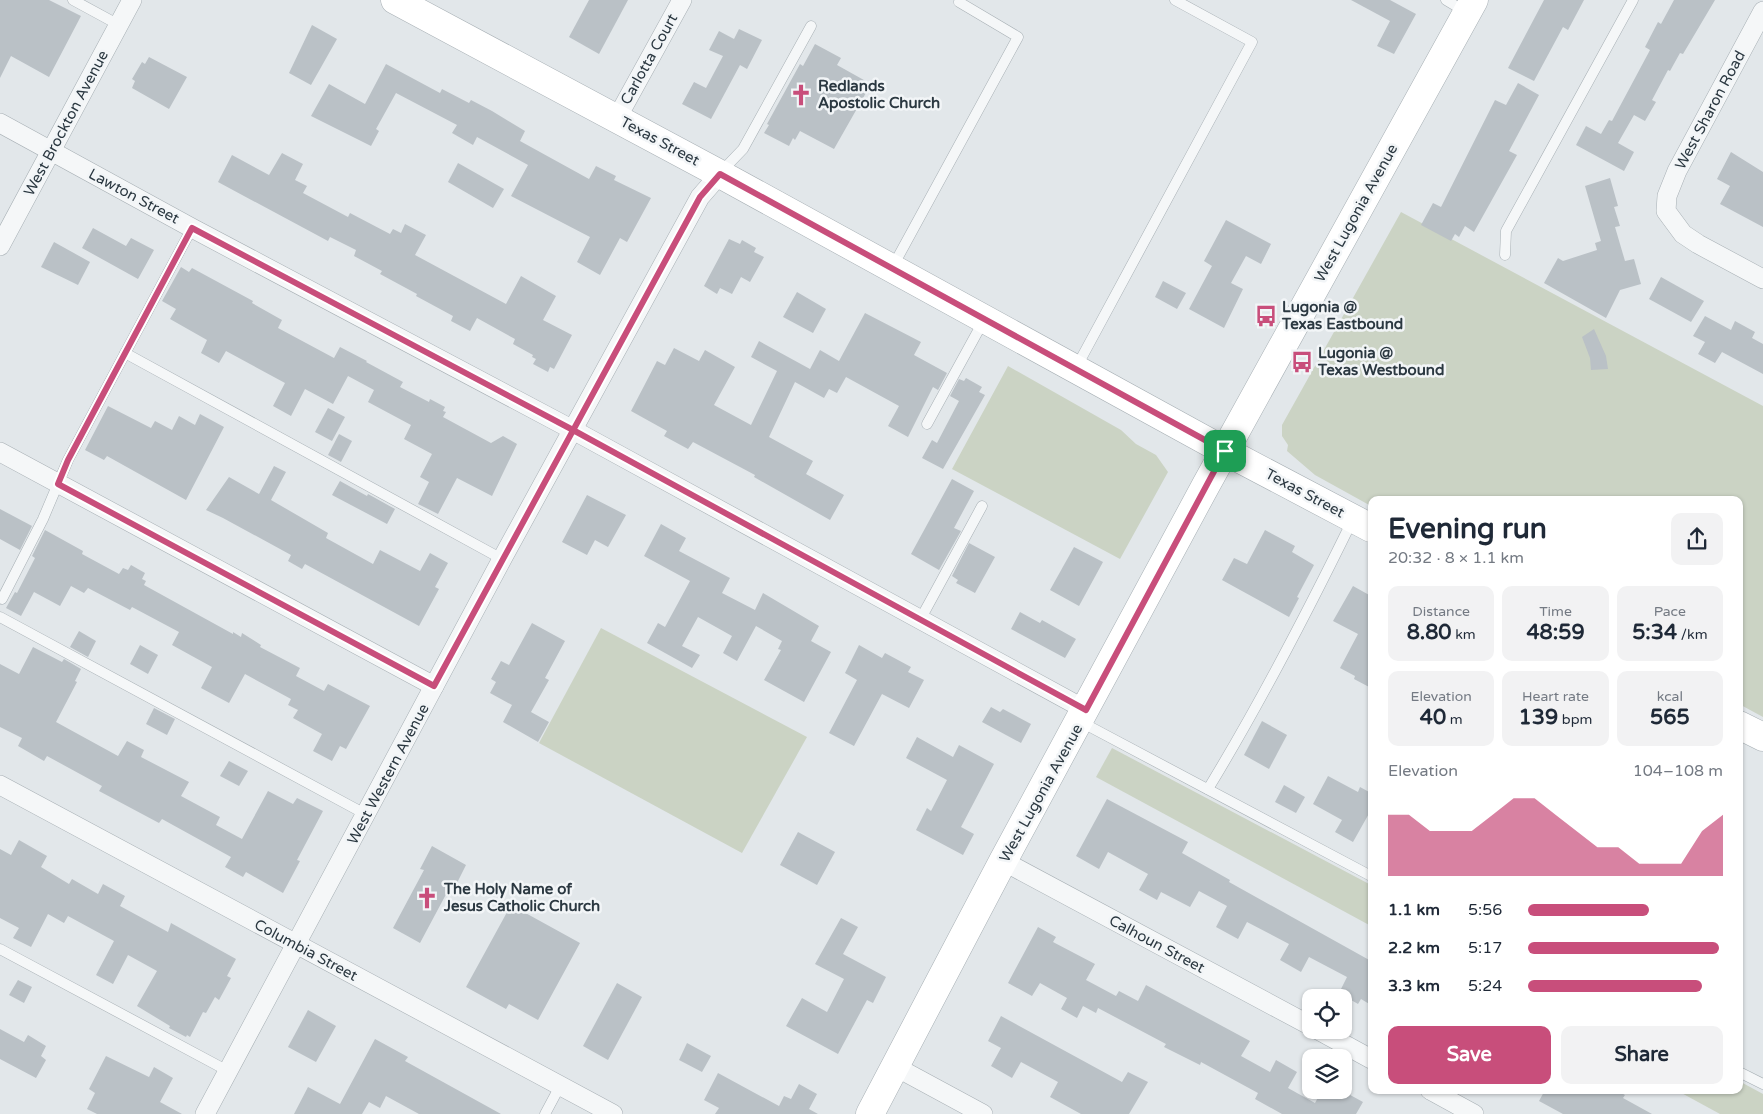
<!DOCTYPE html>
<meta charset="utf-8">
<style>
body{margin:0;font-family:"Varela Round",sans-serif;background:#f2f2f3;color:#1f2937;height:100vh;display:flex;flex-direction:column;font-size:19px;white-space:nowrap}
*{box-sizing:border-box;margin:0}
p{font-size:16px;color:#747a83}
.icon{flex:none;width:28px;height:28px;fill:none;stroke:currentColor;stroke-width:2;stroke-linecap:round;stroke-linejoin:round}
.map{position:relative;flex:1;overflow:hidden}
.sheet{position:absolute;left:1368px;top:496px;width:375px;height:598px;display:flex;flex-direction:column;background:#fff;border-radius:10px;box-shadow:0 1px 4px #0004}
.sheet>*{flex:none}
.tools{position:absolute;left:1302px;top:989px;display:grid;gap:10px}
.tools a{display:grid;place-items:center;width:50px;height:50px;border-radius:10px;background:#fff;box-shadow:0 1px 4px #0004;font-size:25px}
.pin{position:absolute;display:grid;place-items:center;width:42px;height:42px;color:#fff;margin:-21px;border-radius:10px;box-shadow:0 2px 8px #0006}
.round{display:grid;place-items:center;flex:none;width:52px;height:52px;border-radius:10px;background:#f2f2f3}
.headline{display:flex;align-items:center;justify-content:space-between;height:85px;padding:0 20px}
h1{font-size:28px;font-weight:800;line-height:38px}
.metrics{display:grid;grid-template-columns:repeat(3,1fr);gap:8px;height:85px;padding:5px 20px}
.metrics div{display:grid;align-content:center;border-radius:10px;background:#f2f2f3;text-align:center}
.metrics b{font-size:21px;font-weight:800}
.metrics small{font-size:14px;font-weight:400}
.metrics p{font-size:14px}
.chart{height:140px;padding:10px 20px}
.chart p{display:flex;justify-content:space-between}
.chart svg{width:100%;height:90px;margin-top:5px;fill:#c84e7b;opacity:.7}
.primary-button{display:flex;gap:10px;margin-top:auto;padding:10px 20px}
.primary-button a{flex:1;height:58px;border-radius:10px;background:#c84e7b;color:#fff;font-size:20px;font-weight:800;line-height:58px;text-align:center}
.primary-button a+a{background:#f2f2f3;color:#1f2937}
ul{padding:0 20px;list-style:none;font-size:16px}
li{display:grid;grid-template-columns:80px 60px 1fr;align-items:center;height:38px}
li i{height:12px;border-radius:6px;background:#c84e7b}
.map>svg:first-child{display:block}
.green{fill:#cbd3c4}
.building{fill:#bac1c6}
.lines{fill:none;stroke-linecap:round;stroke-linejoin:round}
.lane-casing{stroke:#a7afb4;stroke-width:11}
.street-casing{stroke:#a7afb4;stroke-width:20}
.secondary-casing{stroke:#a7afb4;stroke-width:29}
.lane{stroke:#f5f7f8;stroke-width:10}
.street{stroke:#f5f7f8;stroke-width:19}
.secondary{stroke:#fff;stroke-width:28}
.route-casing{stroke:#fff;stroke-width:10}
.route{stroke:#c84e7b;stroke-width:6}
.labels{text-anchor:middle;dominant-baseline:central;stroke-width:5;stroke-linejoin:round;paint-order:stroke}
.street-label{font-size:15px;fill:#2b3841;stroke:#f2f5f7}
.poi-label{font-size:15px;font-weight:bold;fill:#2b3841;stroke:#f2f5f7;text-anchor:start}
</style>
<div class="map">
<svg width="1763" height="1114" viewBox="0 0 1763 1114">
<rect width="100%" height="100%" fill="#e2e7ea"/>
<!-- green -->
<g class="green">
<polygon points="1401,212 1763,406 1763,717 1739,704 1739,500 1371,500 1371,506 1315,475 1287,451 1288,445 1282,436 1282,425"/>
<polygon points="1008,366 1121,430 1136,444 1156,455 1168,472 1120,559 952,469"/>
<polygon points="601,628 807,737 742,853 539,743"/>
<polygon points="1112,748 1371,885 1371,926 1096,777"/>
<polygon points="1739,1081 1763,1094 1763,1114 1720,1114 1676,1090 1739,1090"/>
</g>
<!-- building -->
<g class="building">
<polygon points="0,0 49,0 81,16 49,77 11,56 0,78"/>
<polygon points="589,0 628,0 599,54 569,37"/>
<polygon points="1351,0 1390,0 1416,14 1394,54 1377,46 1390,21"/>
<polygon points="1544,0 1584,0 1568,30 1563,27 1534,81 1508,68"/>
<polygon points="1674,0 1715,0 1683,54 1680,53 1670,71 1668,70 1652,100 1656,102 1645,121 1634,115 1618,143 1634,152 1624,171 1576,145 1586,126 1601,134 1609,120 1612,121 1650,50 1645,47 1658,22 1661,24"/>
<polygon points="312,25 337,39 311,85 289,73"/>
<polygon points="739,29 762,40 747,69 740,65 711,119 682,104 694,82 706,88 723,56 709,50 719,31 734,39"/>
<polygon points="815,44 841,58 837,65 871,84 834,149 800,131 795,140 793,138 789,146 764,133 769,125 767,124 800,64 803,66"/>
<polygon points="149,57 187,77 169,109 132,88 135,81 132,79 142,62 145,64"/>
<polygon points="386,64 440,93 442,89 469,103 471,100 492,111 525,131 520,141 589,179 596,166 616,176 614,180 651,198 627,242 620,238 600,275 577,262 590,237 511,196 528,165 477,137 473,145 452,133 457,125 396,93 376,129 379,131 371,146 311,116 329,84 365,104"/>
<polygon points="1518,83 1539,95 1509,151 1517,155 1474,232 1465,226 1459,237 1455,234 1451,241 1421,225 1433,203 1441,207 1495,100 1506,105"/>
<polygon points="1731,152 1763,172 1763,227 1720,204 1730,186 1717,179"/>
<polygon points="282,153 303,164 295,180 307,186 303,193 348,217 350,213 390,234 393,229 401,233 405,224 426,235 415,255 506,304 521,276 556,296 543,320 572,335 554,369 550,367 548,372 533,364 536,359 532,357 533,355 513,344 515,339 477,318 470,331 451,321 453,316 416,296 417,294 380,274 382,271 354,256 356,250 330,237 328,241 218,182 232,155 269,175"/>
<polygon points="458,163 504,189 493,208 448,182"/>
<polygon points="1610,178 1618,206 1614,207 1620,226 1615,227 1625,261 1634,259 1641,284 1620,290 1606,318 1544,283 1558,258 1563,261 1597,250 1595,243 1601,241 1585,186"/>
<polygon points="1226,220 1271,244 1261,264 1246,256 1231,283 1243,289 1224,328 1189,309 1212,266 1204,261"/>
<polygon points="93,228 126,246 131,238 154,250 138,279 82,248"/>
<polygon points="729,239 740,244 742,240 756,248 754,252 764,257 750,282 741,277 732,294 720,288 717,294 704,286"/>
<polygon points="54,242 90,262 78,285 41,267"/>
<polygon points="181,267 189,272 192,268 253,301 252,303 282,320 278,328 334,358 340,347 367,361 366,362 403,382 400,387 429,402 430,399 445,407 443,411 446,412 443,417 491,443 503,436 517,444 492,496 457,478 438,514 418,504 429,482 420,477 432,454 404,439 411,425 368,402 374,390 348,376 333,404 305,389 291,416 273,406 285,383 226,351 219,363 201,353 207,340 170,319 176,309 162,301"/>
<polygon points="1661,277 1704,301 1691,322 1649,299"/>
<polygon points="1163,281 1186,293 1177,309 1155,297"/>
<polygon points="797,292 826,309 813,333 783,317"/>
<polygon points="865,313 921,342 914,355 947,373 938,390 933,387 908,437 888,426 899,406 846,377 837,393 829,389 824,398 795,382 769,437 813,461 806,474 844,495 830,520 754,477 755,475 693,442 688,449 664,436 667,431 631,411 657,361 665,365 674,348 699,361 705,350 735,367 714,405 751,425 777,371 751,357 759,341 810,369 820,350 839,361"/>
<polygon points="1705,316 1731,330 1735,321 1755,332 1752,338 1763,344 1763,374 1722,352 1715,363 1698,354 1705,342 1693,336"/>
<polygon points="1594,329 1606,356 1608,369 1591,370 1590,358 1582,337"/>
<polygon points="966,378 982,387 979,392 985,395 943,469 922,458 932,440 937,443 959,401 950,396 959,379 964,381"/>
<polygon points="108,406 151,428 155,421 172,430 179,416 195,425 200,414 224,427 186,500 107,456 104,460 85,450"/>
<polygon points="328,408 345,417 332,441 315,432"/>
<polygon points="339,434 352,441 341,462 328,455"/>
<polygon points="274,466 286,472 271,500 328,533 326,538 373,564 380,550 420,571 430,553 448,563 435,587 439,589 419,626 305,564 302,569 288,561 291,555 223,518 206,510 229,477 259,494"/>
<polygon points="952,479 974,491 954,528 961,531 939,570 911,554"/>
<polygon points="340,481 367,496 368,494 395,509 387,524 332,495"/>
<polygon points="587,495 626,515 608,547 595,540 587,555 562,542"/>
<polygon points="0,509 32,526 20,550 0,539"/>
<polygon points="661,524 686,538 679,551 730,578 722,593 755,610 763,593 819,626 811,641 831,652 804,702 764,680 781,650 778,649 782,641 756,626 737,661 723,653 732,636 698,617 682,646 700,655 692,668 647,643 658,623 665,627 690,581 644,556"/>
<polygon points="45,530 83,551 82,554 119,574 123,568 128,570 131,565 145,573 142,579 146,581 144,585 233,634 233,632 241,637 242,633 261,645 260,647 300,668 296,676 324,691 328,684 370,706 346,749 340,746 332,761 313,751 322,734 293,718 298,710 288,705 291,699 245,674 229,703 201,688 212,667 172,645 179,632 132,607 130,610 88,588 84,593 71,586 60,606 34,592 21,616 6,608 15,592 17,593 35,558 32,556"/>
<polygon points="1265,530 1295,546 1292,552 1314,565 1297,597 1299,598 1289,617 1222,580 1234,558 1247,564"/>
<polygon points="969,543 995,557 975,593 956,583 958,580 952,576"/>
<polygon points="1074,547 1103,562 1079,606 1050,590"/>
<polygon points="1353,586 1371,596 1371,688 1354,679 1355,676 1340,668 1358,634 1333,621"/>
<polygon points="1020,612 1040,623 1042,620 1076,639 1065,658 1011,629"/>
<polygon points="532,623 565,641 545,678 549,680 531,712 549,722 538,742 503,722 512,705 490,693 496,682 491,679 501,661 509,665"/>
<polygon points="79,631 96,641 88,657 70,647"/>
<polygon points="140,645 158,655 148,674 130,664"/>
<polygon points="859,645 882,658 885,653 911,667 908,672 924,680 909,708 882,694 854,746 829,733 857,680 845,673"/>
<polygon points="33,647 62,662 64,659 81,669 75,681 77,682 56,722 118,756 127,741 144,750 141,757 189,782 181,796 220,817 216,825 242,839 268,791 293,804 297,798 323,811 297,860 300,861 283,893 246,872 243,877 225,867 231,857 162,819 159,823 99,791 102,786 47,756 44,761 18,746 22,738 0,727 0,664 19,674"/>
<polygon points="991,707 1000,712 1003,709 1031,724 1021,743 982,722"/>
<polygon points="154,708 175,719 167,735 146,724"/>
<polygon points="1262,721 1287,735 1269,769 1244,755"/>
<polygon points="917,737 953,757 959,745 994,764 961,827 974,834 963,855 916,830 927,808 931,811 947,780 906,758"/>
<polygon points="229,761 248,771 239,786 220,776"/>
<polygon points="1328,776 1358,792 1360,787 1371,793 1371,810 1353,842 1335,832 1342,820 1313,804"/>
<polygon points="1284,785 1305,797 1296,813 1275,802"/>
<polygon points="1107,799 1188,842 1182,853 1230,880 1229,882 1371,961 1371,1005 1361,999 1358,1004 1339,993 1347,977 1309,957 1301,972 1280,960 1289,944 1247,922 1238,939 1216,927 1227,906 1199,891 1190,907 1161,892 1157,900 1139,890 1148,874 1108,852 1099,869 1076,856"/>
<polygon points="798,832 835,852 817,885 780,865"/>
<polygon points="19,840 47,856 41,867 69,884 72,879 98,894 103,884 125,896 120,906 168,932 171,923 236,959 227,976 231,978 219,1000 215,997 206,1013 203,1012 190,1037 187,1035 186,1037 169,1028 170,1026 137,1006 157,971 128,955 113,984 96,975 114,941 68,916 64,923 48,914 31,947 13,938 19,928 0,918 0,849 11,855"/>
<polygon points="432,846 466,865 455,887 451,885 420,943 393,928 424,870 420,869"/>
<polygon points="511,905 580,943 538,1020 509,1004 506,1009 466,987"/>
<polygon points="841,918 858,927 843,954 886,977 873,1003 867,1000 838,1054 786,1026 802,998 827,1012 844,979 815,964"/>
<polygon points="1038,927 1056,937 1053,942 1095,964 1086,980 1116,996 1119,991 1138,1001 1146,985 1250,1041 1241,1056 1270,1072 1276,1060 1297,1072 1288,1088 1315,1103 1322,1090 1341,1090 1363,1102 1356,1114 1282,1114 1255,1099 1258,1093 1201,1062 1200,1065 1164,1047 1166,1044 1098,1008 1096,1013 1083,1006 1077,1018 1061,1009 1067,998 1040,983 1032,996 1008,983"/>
<polygon points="18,980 32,987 24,1003 9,995"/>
<polygon points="617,983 642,997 608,1060 583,1046"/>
<polygon points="308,1010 336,1026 316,1062 288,1047"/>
<polygon points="1001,1016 1122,1082 1128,1072 1148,1082 1129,1114 1081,1114 1050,1097 1058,1082 1021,1062 1012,1078 991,1066 1001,1048 988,1041"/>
<polygon points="0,1029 24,1042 28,1035 46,1046 41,1056 46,1060 36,1078 0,1059"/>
<polygon points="375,1039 408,1057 405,1061 501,1114 419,1114 386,1096 380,1108 369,1102 362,1114 294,1114 308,1087 340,1104"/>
<polygon points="687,1043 711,1056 702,1072 679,1060"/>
<polygon points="106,1056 149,1077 154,1067 173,1078 160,1102 182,1114 97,1114 87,1109 95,1093 89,1089"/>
<polygon points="718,1073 779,1106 784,1096 791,1099 799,1084 817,1094 809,1109 818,1114 715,1114 719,1108 704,1100"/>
<polygon points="1545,1090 1616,1090 1625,1095 1623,1098 1652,1114 1563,1114 1539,1101"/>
</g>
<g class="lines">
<!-- lane casing -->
<g class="lane-casing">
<g id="lane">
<polyline points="73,0 119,25"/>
<polyline points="1446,0 1466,12"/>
<polyline points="720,173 743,149 811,26"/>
<polyline points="1505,255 1506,231 1633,0"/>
<polyline points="892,268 1018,37 959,2 960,0"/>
<polyline points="125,353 502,559"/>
<polyline points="1076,368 1252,42 1175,0"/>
<polyline points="927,424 984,320"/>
<polyline points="2,599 43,519 68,460 192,228"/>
<polyline points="0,617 367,815"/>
<polyline points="920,620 982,506"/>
<polyline points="1081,722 1371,876"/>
<path d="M1208,789C1261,702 1308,611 1353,519"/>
<polyline points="0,949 228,1071"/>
<polyline points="1739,1072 1763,1084"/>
<polyline points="545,1114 560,1086"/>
</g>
</g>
<!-- street casing -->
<g class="street-casing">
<g id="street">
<polyline points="1763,11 1677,171 1667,196 1666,211 1683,234 1698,244 1763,279"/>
<polyline points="617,118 682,0"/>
<polyline points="0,123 192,228 573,430 1086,710"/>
<polyline points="0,246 132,0"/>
<polyline points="0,452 434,686"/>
<polyline points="0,785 613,1114"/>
<polyline points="1003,861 1311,1026"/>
<polyline points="1318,1030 1371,1059"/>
<polyline points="896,1067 983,1114"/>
<polyline points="1430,1090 1474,1114"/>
<polyline points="205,1114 502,559 700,197 720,174"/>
</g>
</g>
<!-- secondary casing -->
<g class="secondary-casing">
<g id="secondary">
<polyline points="395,0 720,174 1225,451 1371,528"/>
<polyline points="1739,725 1763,737"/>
<polyline points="870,1114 1003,861 1206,485 1474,0"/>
</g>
</g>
<!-- lane -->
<use href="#lane" class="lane"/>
<!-- street -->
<use href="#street" class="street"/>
<!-- secondary -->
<use href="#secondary" class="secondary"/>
</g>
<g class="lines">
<!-- route casing -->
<g class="route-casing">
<path id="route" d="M1225,451L720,174L700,197C611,360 522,523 434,686L58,484L68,460L192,228L573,430L1086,710L1225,451"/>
</g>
<!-- route -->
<use href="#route" class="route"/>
</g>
<!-- icons -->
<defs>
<g id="church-bare" transform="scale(1.725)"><path d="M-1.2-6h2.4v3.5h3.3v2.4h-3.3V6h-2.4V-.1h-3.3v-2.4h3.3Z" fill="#c84e7b" stroke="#f2f5f7" stroke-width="2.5" paint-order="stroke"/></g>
<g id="bus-bare" transform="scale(1.725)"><path d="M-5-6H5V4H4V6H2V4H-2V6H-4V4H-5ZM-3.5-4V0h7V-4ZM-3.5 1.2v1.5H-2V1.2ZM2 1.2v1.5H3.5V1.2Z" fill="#c84e7b" stroke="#f2f5f7" stroke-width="2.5" paint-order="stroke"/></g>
</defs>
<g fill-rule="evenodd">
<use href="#church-bare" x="801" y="95"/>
<use href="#bus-bare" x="1266" y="316"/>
<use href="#bus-bare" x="1302" y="362"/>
<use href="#church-bare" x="427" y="898"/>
</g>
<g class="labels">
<!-- street labels -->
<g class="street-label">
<text transform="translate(649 59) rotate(-61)">Carlotta Court</text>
<text transform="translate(1710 110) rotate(-62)">West Sharon Road</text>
<text transform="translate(66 123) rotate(-62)">West Brockton Avenue</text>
<text transform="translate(660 141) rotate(28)">Texas Street</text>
<text transform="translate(134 196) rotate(28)">Lawton Street</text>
<text transform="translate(1356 213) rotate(-61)">West Lugonia Avenue</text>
<text transform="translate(1305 493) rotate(28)">Texas Street</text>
<text transform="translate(388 774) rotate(-62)">West Western Avenue</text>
<text transform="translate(1041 793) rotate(-61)">West Lugonia Avenue</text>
<text transform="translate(1157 944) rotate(28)">Calhoun Street</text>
<text transform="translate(306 950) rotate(28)">Columbia Street</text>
</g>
<!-- poi labels -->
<g class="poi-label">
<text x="818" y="86">Redlands<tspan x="818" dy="17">Apostolic Church</tspan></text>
<text x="1282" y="307">Lugonia @<tspan x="1282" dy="17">Texas Eastbound</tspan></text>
<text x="1318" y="353">Lugonia @<tspan x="1318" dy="17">Texas Westbound</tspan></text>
<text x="444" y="889">The Holy Name of<tspan x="444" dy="17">Jesus Catholic Church</tspan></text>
</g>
</g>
</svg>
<div class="tools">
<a><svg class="icon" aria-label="locate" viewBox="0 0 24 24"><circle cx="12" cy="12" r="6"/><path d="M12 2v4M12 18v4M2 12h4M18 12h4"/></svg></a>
<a><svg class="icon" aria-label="layers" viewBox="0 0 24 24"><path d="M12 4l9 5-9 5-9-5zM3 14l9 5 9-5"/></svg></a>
</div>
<div class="pin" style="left:1225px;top:451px;background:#1e9e55"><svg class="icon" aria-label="arrive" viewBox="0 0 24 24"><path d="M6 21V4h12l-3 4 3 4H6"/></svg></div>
<section class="sheet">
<div class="headline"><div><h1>Evening run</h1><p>20:32 · 8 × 1.1 km</p></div><a class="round"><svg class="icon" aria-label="share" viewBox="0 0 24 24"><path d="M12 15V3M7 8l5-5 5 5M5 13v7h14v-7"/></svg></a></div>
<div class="metrics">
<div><p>Distance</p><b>8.80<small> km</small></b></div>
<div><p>Time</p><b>48:59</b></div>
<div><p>Pace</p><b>5:34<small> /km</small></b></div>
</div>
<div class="metrics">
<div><p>Elevation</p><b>40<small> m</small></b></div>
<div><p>Heart rate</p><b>139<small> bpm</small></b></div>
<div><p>kcal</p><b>565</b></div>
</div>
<div class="chart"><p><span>Elevation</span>104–108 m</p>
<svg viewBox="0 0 160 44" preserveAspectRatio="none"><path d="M0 44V14L10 14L20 22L30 22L40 22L50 14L60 6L70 6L80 14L90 22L100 30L110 30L120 38L130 38L140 38L150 22L160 14V44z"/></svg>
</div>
<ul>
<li><b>1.1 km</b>5:56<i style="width:62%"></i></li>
<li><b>2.2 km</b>5:17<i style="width:98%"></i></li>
<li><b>3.3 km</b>5:24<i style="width:89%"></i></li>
</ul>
<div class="primary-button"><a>Save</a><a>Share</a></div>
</section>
</div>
